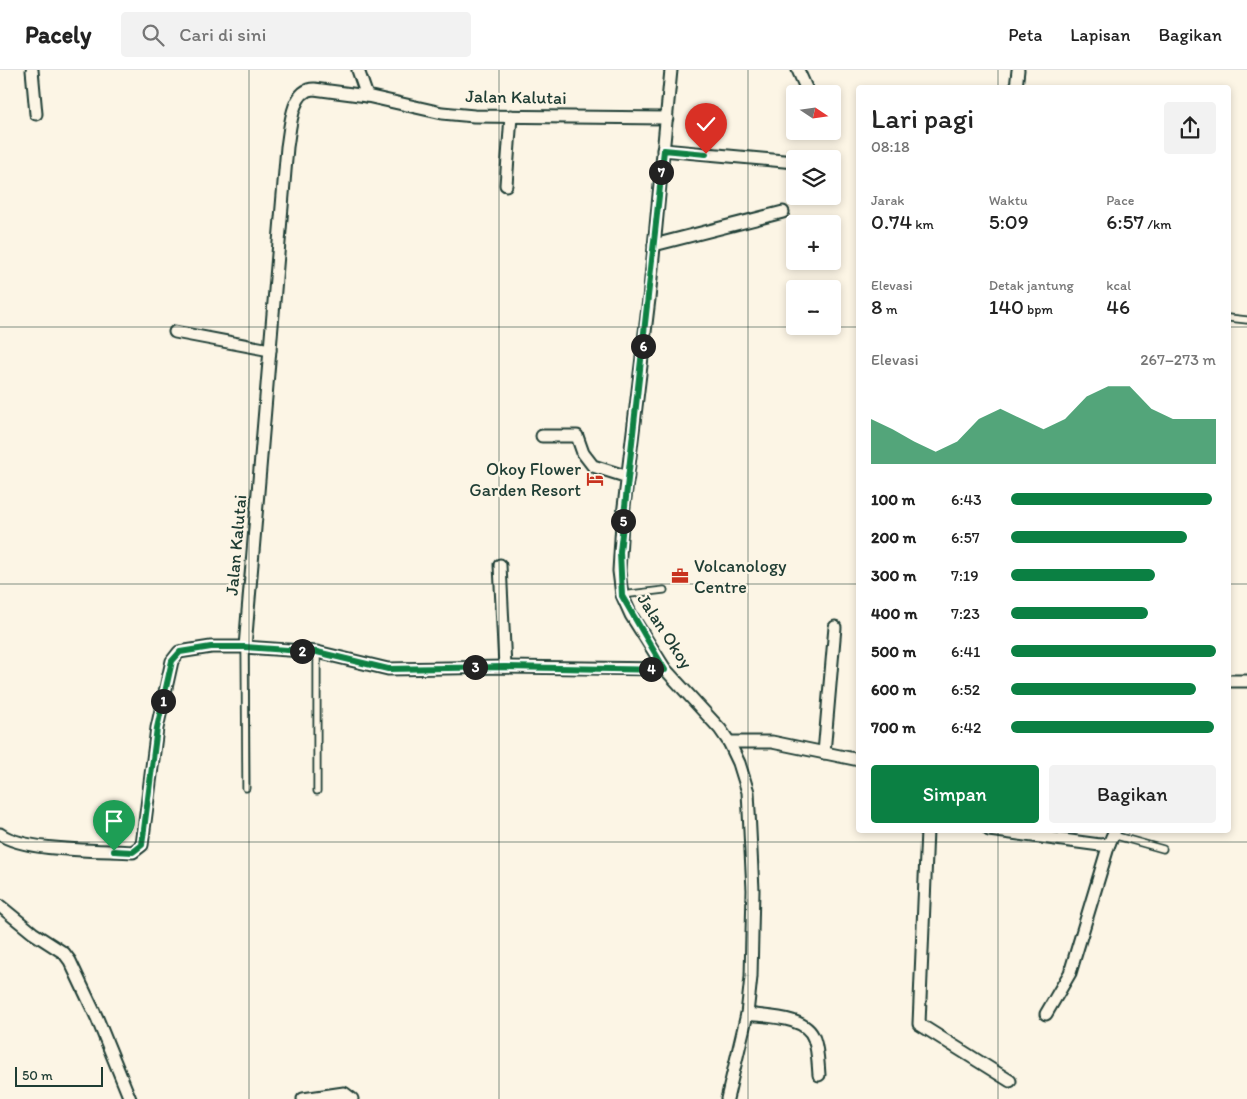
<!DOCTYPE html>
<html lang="id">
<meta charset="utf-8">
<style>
body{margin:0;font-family:Itim,sans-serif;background:#f2f2f2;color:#222;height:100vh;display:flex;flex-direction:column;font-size:19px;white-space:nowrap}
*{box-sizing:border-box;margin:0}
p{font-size:16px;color:#767676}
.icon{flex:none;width:28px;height:28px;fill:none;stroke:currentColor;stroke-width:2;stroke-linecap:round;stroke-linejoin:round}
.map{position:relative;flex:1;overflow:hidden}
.panel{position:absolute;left:856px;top:15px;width:375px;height:748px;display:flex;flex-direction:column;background:#fff;border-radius:5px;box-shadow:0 2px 8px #0003}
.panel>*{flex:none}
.needle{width:32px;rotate:103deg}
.tools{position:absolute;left:786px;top:15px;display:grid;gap:10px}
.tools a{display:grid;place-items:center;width:55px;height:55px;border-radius:5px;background:#fff;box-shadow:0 2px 8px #0003;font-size:25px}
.scale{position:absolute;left:15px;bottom:12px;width:88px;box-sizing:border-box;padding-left:5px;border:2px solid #1f3d34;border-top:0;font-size:14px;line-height:18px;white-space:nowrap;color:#1f3d34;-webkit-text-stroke:4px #fcf5e5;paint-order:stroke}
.pin{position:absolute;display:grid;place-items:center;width:42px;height:42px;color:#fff;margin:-51px -21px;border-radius:50% 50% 50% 0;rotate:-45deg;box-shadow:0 0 5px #0007}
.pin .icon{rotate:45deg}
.km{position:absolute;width:25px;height:25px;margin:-12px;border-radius:50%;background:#222;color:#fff;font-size:14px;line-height:25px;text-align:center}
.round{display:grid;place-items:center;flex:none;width:52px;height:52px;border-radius:5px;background:#f2f2f2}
.head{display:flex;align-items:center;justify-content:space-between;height:85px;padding:0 15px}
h1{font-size:28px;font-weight:600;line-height:38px}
.figures{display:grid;grid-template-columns:repeat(3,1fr);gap:8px;height:85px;padding:5px 15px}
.figures div{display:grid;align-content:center}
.figures b{font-size:21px;font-weight:600}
.figures small{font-size:14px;font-weight:400}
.figures p{font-size:14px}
.chart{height:140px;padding:10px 15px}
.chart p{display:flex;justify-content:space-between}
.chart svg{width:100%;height:90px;margin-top:5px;fill:#0b8043;opacity:.7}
.action{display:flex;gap:10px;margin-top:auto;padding:10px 15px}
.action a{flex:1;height:58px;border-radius:5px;background:#0b8043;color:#fff;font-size:20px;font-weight:600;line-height:58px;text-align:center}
.action a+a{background:#f2f2f2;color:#222}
ul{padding:0 15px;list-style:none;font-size:16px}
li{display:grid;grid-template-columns:80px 60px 1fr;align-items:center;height:38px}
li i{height:12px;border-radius:6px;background:#0b8043}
header{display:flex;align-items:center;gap:30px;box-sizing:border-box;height:70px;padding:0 25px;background:#fff;border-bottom:1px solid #e0e0e0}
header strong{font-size:24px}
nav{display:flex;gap:28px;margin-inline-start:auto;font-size:18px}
.search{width:350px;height:45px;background:#f2f2f2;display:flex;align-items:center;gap:12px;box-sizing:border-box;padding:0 18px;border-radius:5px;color:#767676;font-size:19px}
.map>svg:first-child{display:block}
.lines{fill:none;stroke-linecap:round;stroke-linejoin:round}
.service-casing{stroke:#1f3d34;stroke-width:9}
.minor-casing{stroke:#1f3d34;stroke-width:15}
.service{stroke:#fcf5e5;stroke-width:5.5}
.minor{stroke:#fcf5e5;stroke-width:11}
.route-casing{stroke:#fff;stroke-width:10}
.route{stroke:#0b8043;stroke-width:6}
.grid{fill:none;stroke:#1f3d34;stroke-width:1;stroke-opacity:0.55}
.labels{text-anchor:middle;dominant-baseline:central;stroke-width:4.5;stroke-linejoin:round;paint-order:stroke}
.street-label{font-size:18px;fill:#1f3d34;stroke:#fcf5e5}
.poi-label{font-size:18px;fill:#1f3d34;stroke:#fcf5e5;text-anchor:end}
</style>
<header>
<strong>Pacely</strong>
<div class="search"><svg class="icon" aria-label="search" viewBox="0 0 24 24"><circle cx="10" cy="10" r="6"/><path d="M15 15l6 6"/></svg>Cari di sini</div>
<nav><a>Peta</a><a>Lapisan</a><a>Bagikan</a></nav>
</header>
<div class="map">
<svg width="1247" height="1029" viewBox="0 0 1247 1029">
<rect width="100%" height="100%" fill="#fcf5e5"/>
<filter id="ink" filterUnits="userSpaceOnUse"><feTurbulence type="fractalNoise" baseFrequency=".02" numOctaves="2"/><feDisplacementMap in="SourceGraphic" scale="10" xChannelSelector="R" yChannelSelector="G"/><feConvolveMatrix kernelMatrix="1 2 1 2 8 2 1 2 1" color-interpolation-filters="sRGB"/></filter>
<g filter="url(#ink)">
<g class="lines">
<!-- service casing -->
<g class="service-casing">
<g id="service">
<polyline points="1229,248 1247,250"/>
<polyline points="622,525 664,520"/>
<polyline points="245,577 246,718"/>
<polyline points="317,582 317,721"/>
<polyline points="1113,765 1163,779"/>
</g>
</g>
<!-- minor casing -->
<g class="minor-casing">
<g id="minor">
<polyline points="32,0 36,44"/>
<polyline points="358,0 367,26"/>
<polyline points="671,0 649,229 622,453 619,501 622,525 631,545 665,599 720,659 729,672 739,693 748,722 753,820 751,907 747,944 727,1029"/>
<polyline points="798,0 806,18"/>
<polyline points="1016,18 1018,0"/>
<polyline points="663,80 795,92"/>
<polyline points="506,115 511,46"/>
<polyline points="654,175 783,142"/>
<polyline points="175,262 270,280"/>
<polyline points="542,366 577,366 583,383 593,396 628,407"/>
<polyline points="500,495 505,597"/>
<path d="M245,577L287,77C290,61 291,19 314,19L367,26L442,43L474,46L667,48"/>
<polyline points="1229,611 1247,611"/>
<polyline points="729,672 772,672 859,690"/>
<polyline points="824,683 835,557"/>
<polyline points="927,760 919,954 1010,1011"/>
<polyline points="989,760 1100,775 1109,774 1115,760"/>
<path d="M0,764C25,782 101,780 133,782L142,775L157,658L172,591L179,582L211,577H245L317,582L388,599L505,597L665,599"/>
<polyline points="0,836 33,863 64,883 70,891 97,948 130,1029"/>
<path d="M747,944C767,947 807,946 814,969C818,980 818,993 819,1005"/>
<polyline points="1046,944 1070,903 1109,774"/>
<polyline points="303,1029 344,1023 352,1029"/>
</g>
</g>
<!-- service -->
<use href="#service" class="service"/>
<!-- minor -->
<use href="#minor" class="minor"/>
</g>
</g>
<g class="lines" filter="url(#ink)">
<!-- route casing -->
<g class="route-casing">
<polyline id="route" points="114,781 133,782 142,775 157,658 172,591 180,582 211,577 245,577 317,582 388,599 505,597 665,600 622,526 620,482 664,80 706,84"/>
</g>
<!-- route -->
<use href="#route" class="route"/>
</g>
<!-- grid -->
<path class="grid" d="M249,0V1029M499,0V1029M748,0V1029M998,0V18M0,257H859M1229,257H1247M0,514H859M1229,514H1247M998,760V1029M0,772H1247"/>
<!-- icons -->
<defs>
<g id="hotel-bare" transform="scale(1.35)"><path d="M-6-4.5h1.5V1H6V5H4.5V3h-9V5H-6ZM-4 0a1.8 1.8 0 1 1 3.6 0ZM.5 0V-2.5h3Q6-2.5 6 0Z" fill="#c8321e" stroke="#fcf5e5" stroke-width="2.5" paint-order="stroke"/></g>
<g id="office-bare" transform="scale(1.35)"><path d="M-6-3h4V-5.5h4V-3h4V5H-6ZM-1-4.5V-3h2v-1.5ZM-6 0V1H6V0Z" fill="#c8321e" stroke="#fcf5e5" stroke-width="2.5" paint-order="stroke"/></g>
</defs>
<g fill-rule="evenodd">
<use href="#hotel-bare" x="595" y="409"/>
<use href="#office-bare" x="680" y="506"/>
</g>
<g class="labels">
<!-- street labels -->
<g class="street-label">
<text transform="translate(516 27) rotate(1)">Jalan Kalutai</text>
<text transform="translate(236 475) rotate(-85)">Jalan Kalutai</text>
<text transform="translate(665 561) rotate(57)">Jalan Okoy</text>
</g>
<!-- poi labels -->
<g class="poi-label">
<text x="581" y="399">Okoy Flower<tspan x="581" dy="21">Garden Resort</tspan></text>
<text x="694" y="496" text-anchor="start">Volcanology<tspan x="694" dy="21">Centre</tspan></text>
</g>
</g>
</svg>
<div class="tools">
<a><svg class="needle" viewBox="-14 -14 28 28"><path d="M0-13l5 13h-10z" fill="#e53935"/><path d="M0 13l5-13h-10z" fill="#767676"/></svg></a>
<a><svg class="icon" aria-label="layers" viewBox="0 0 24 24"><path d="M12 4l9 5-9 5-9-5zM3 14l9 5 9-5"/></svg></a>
<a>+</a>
<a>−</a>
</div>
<div class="scale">50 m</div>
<div class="pin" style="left:114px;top:781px;background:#1e9e55"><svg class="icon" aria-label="arrive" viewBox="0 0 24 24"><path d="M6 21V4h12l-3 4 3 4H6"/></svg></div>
<div class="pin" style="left:706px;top:84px;background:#d93025"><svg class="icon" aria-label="check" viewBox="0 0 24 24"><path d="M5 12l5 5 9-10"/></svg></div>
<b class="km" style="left:163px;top:631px">1</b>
<b class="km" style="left:302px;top:581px">2</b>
<b class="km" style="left:475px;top:597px">3</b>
<b class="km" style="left:651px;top:599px">4</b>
<b class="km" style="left:623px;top:451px">5</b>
<b class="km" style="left:643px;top:276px">6</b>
<b class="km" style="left:661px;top:102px">7</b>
<section class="panel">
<div class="head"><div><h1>Lari pagi</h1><p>08:18</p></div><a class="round"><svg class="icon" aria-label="share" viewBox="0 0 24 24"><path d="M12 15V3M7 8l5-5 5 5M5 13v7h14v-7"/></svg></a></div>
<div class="figures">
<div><p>Jarak</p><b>0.74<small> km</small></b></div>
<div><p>Waktu</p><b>5:09</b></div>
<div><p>Pace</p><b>6:57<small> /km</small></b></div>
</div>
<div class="figures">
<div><p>Elevasi</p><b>8<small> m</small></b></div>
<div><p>Detak jantung</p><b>140<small> bpm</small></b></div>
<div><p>kcal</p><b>46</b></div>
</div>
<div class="chart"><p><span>Elevasi</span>267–273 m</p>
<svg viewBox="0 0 160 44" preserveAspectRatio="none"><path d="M0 44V22L10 27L20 33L30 38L40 33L50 22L60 17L70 22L80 27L90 22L100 11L110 6L120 6L130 17L140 22L150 22L160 22V44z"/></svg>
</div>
<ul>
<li><b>100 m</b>6:43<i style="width:98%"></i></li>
<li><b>200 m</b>6:57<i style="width:86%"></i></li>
<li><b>300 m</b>7:19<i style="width:70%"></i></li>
<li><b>400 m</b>7:23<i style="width:67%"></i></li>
<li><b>500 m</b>6:41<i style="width:100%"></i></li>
<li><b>600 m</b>6:52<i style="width:90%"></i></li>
<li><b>700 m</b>6:42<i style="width:99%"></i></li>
</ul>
<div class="action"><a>Simpan</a><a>Bagikan</a></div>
</section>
</div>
